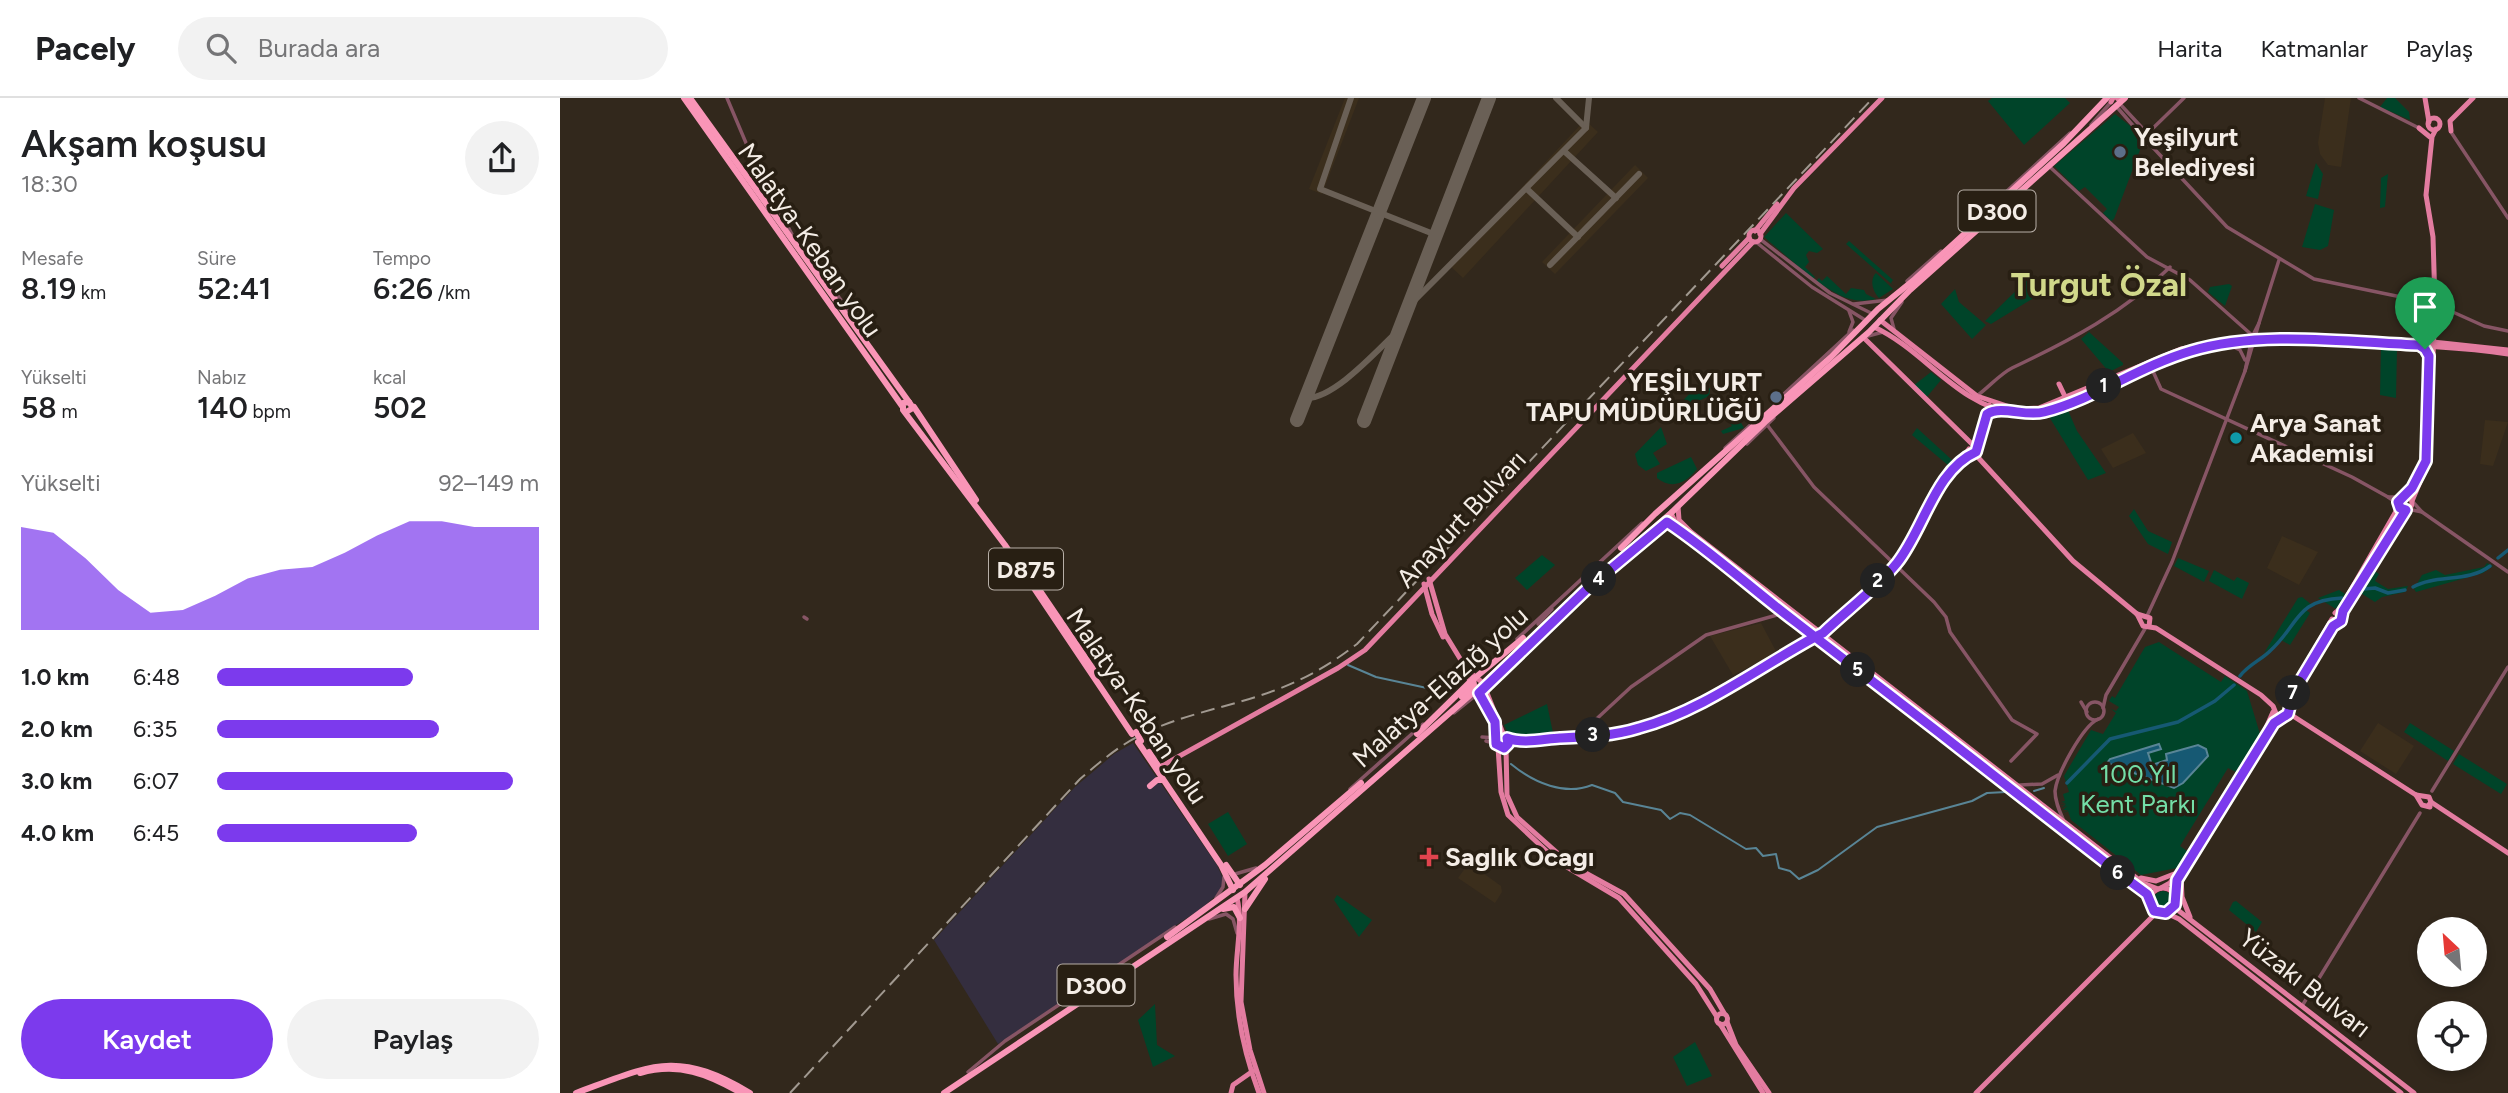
<!DOCTYPE html>
<html lang="tr">
<meta charset="utf-8">
<style>
body{margin:0;font-family:Figtree,sans-serif;background:#f2f2f2;color:#202124;height:100vh;display:flex;flex-direction:column;font-size:26px;white-space:nowrap}
*{box-sizing:border-box;margin:0}
p{font-size:23px;color:#757577}
.icon{flex:none;width:38px;height:38px;fill:none;stroke:currentColor;stroke-width:2;stroke-linecap:round;stroke-linejoin:round}
.map{position:relative;flex:1;overflow:hidden}
.sheet{display:flex;flex-direction:column;background:#fff;width:560px}
.sheet>*{flex:none}
.needle{width:46px;rotate:334deg}
.tools{position:absolute;left:1857px;top:819px;display:grid;gap:14px}
.tools a{display:grid;place-items:center;width:70px;height:70px;border-radius:50%;background:#fff;box-shadow:0 4px 10px #0003;font-size:35px}
.pin{position:absolute;display:grid;place-items:center;width:60px;height:60px;color:#fff;margin:-72px -30px;border-radius:50% 50% 50% 0;rotate:-45deg;box-shadow:0 0 7px #0007}
.pin .icon{rotate:45deg}
.km{position:absolute;width:35px;height:35px;margin:-18px;border-radius:50%;background:#222;color:#fff;font-size:19px;line-height:35px;text-align:center}
.round{display:grid;place-items:center;flex:none;width:74px;height:74px;border-radius:37px;background:#f2f2f2}
.summary{display:flex;align-items:center;justify-content:space-between;height:119px;padding:0 21px}
h1{font-size:38px;font-weight:600;line-height:52px}
.metrics{display:grid;grid-template-columns:repeat(3,1fr);gap:10px;height:119px;padding:7px 21px}
.metrics div{display:grid;align-content:center}
.metrics b{font-size:30px;font-weight:600}
.metrics small{font-size:19px;font-weight:400}
.metrics p{font-size:19px}
.chart{height:196px;padding:14px 21px}
.chart p{display:flex;justify-content:space-between}
.chart svg{width:100%;height:126px;margin-top:7px;fill:#7c3aed;opacity:.7}
.action{display:flex;gap:14px;margin-top:auto;padding:14px 21px}
.action a{flex:1;height:80px;border-radius:42px;background:#7c3aed;color:#fff;font-size:28px;font-weight:600;line-height:80px;text-align:center}
.action a+a{background:#f2f2f2;color:#202124}
ul{padding:0 21px;list-style:none;font-size:23px}
li{display:grid;grid-template-columns:112px 84px 1fr;align-items:center;height:52px}
li i{height:18px;border-radius:9px;background:#7c3aed}
header{display:flex;align-items:center;gap:42px;box-sizing:border-box;height:98px;padding:0 35px;background:#fff;border-bottom:2px solid #e0e0e0}
header strong{font-size:33px}
nav{display:flex;gap:38px;margin-inline-start:auto;font-size:24px}
.search{width:490px;height:63px;background:#f2f2f2;display:flex;align-items:center;gap:18px;box-sizing:border-box;padding:0 24px;border-radius:38px;color:#757577;font-size:26px}
main{display:flex;flex:1;min-height:0}
.map>svg:first-child{display:block}
.built{fill:#3b2e1c}
.industrial{fill:#342e3f}
.green{fill:#004429}
.water{fill:#165973;stroke:#598596;stroke-width:2}
.lines{fill:none;stroke-linecap:round;stroke-linejoin:round}
.stream{stroke:#598596;stroke-width:2}
.canal{stroke:#165973;stroke-width:3.5}
.taxiway{stroke:#6a6056;stroke-width:6}
.runway{stroke:#6a6056;stroke-width:14}
.minor{stroke:#875565;stroke-width:3.5}
.major{stroke:#e37ca0;stroke-width:5}
.highway{stroke:#f995b7;stroke-width:6}
.rail{stroke:#a19990;stroke-width:2;stroke-dasharray:14 7;stroke-linecap:butt}
.highway-bridge{stroke:#f995b7;stroke-width:6}
.route-casing{stroke:#fff;stroke-width:14}
.route{stroke:#7c3aed;stroke-width:9}
.service-dot{fill:#5c6f8a;stroke:#281f13;stroke-width:2.5}
.culture-dot{fill:#0f9aa8;stroke:#281f13;stroke-width:2.5}
.health-dot{fill:#e0444e;stroke:#281f13;stroke-width:2.5}
.labels{text-anchor:middle;dominant-baseline:central;stroke-width:7;stroke-linejoin:round;paint-order:stroke}
.shield{fill:#281f13;stroke:#b7afa7;stroke-width:2}
.shield-label{font-size:24px;font-weight:bold;fill:#f4ede6}
.poi-label{font-size:26px;font-weight:bold;fill:#f4ede6;stroke:#281f13;text-anchor:start}
.street-label{font-size:26px;fill:#f4ede6;stroke:#281f13}
.park-label{font-size:26px;fill:#74dea7;stroke:#281f13}
.district-label{font-size:33px;font-weight:bold;fill:#d1d88a;stroke:#281f13}
</style>
<header>
<strong>Pacely</strong>
<div class="search"><svg class="icon" aria-label="search" viewBox="0 0 24 24"><circle cx="10" cy="10" r="6"/><path d="M15 15l6 6"/></svg>Burada ara</div>
<nav><a>Harita</a><a>Katmanlar</a><a>Paylaş</a></nav>
</header>
<main>
<section class="sheet">
<div class="summary"><div><h1>Akşam koşusu</h1><p>18:30</p></div><a class="round"><svg class="icon" aria-label="share" viewBox="0 0 24 24"><path d="M12 15V3M7 8l5-5 5 5M5 13v7h14v-7"/></svg></a></div>
<div class="metrics">
<div><p>Mesafe</p><b>8.19<small> km</small></b></div>
<div><p>Süre</p><b>52:41</b></div>
<div><p>Tempo</p><b>6:26<small> /km</small></b></div>
</div>
<div class="metrics">
<div><p>Yükselti</p><b>58<small> m</small></b></div>
<div><p>Nabız</p><b>140<small> bpm</small></b></div>
<div><p>kcal</p><b>502</b></div>
</div>
<div class="chart"><p><span>Yükselti</span>92–149 m</p>
<svg viewBox="0 0 160 44" preserveAspectRatio="none"><path d="M0 44V8L10 10L20 19L30 30L40 38L50 37L60 32L70 26L80 23L90 22L100 17L110 11L120 6L130 6L140 8L150 8L160 8V44z"/></svg>
</div>
<ul>
<li><b>1.0 km</b>6:48<i style="width:61%"></i></li>
<li><b>2.0 km</b>6:35<i style="width:69%"></i></li>
<li><b>3.0 km</b>6:07<i style="width:92%"></i></li>
<li><b>4.0 km</b>6:45<i style="width:62%"></i></li>
</ul>
<div class="action"><a>Kaydet</a><a>Paylaş</a></div>
</section>
<div class="map">
<svg width="1948" height="995" viewBox="0 0 1948 995">
<rect width="100%" height="100%" fill="#32281c"/>
<!-- built -->
<g class="built">
<polygon points="785,0 799,0 762,96 749,91"/>
<polygon points="1765,0 1791,0 1781,69 1768,67 1760,56 1758,45"/>
<polygon points="1025,22 1038,34 903,180 889,167"/>
<polygon points="1075,67 1088,80 995,176 982,164"/>
<polygon points="1925,322 1948,324 1933,368 1920,366"/>
<polygon points="1573,335 1586,355 1553,370 1541,351"/>
<polygon points="1722,438 1758,454 1739,487 1707,470"/>
<polygon points="1201,525 1217,555 1173,577 1150,538"/>
<polygon points="1818,625 1854,648 1836,676 1800,653"/>
<polygon points="909,765 941,788 942,794 935,805 898,780"/>
</g>
<!-- industrial -->
<polygon class="industrial" points="573,645 657,767 664,783 659,795 642,810 438,946 374,842 515,689 554,656"/>
<!-- green -->
<g class="green">
<polygon points="1432,0 1505,0 1510,5 1464,47 1428,3"/>
<polygon points="1827,0 1835,0 1849,14 1850,22 1820,9"/>
<polygon points="1555,16 1574,31 1583,44 1554,121 1551,123 1543,115 1547,111 1525,89 1519,93 1494,68"/>
<polygon points="1756,65 1763,76 1758,101 1746,98"/>
<polygon points="1828,76 1825,109 1820,110 1821,80"/>
<polygon points="1755,106 1774,112 1768,148 1760,152 1742,149"/>
<polygon points="1226,115 1263,151 1257,155 1249,153 1246,157 1249,164 1245,169 1255,179 1253,181 1204,139"/>
<polygon points="1289,143 1333,182 1331,185 1335,189 1286,146"/>
<path d="M1316,175L1333,191L1319,200C1313,194 1309,182 1316,175Z"/>
<path d="M1267,178L1286,196L1291,190L1304,192L1306,196L1316,201C1290,207 1277,196 1256,183L1259,180L1262,183Z"/>
<polygon points="1471,178 1485,193 1431,226 1425,223"/>
<polygon points="1669,186 1672,188 1665,208 1648,194 1650,189"/>
<polygon points="1395,191 1399,204 1426,227 1412,241 1381,206"/>
<polygon points="1529,234 1563,265 1563,267 1549,274 1521,241"/>
<polygon points="1821,248 1837,249 1836,300 1820,297"/>
<polygon points="1371,274 1381,282 1366,300 1353,288"/>
<polygon points="1145,285 1150,291 1149,298 1109,317 1138,287"/>
<polygon points="1170,305 1184,330 1163,336 1161,333 1172,328 1159,311"/>
<polygon points="1507,310 1517,333 1546,375 1528,382 1488,317"/>
<polygon points="1101,329 1107,346 1093,355 1100,366 1086,373 1078,367 1075,356"/>
<polygon points="1357,330 1392,362 1389,368 1352,337"/>
<path d="M1131,359L1137,371C1126,385 1112,392 1097,380V375Z"/>
<polygon points="1574,411 1588,433 1612,444 1608,456 1588,446 1569,418"/>
<polygon points="982,457 995,467 967,492 955,480"/>
<polygon points="1618,460 1649,473 1644,484 1614,468"/>
<polygon points="1927,465 1933,468 1923,475 1856,494 1854,491 1862,477 1876,472 1885,477 1924,469"/>
<polygon points="1812,471 1819,476 1815,483 1828,491 1848,488 1845,494 1822,499 1815,504 1799,494"/>
<polygon points="1654,472 1674,483 1677,479 1689,485 1682,501 1649,483"/>
<polygon points="1779,492 1785,496 1776,511 1758,500"/>
<polygon points="1742,499 1752,507 1746,512 1750,515 1730,547 1721,542 1704,555 1738,500"/>
<polygon points="1599,544 1661,584 1665,578 1687,593 1700,636 1676,674 1668,670 1620,748 1627,753 1617,770 1581,777 1511,722 1508,713 1503,715 1508,712 1503,712 1507,708 1502,710 1506,706 1500,707 1506,705 1501,704 1505,703 1503,696 1509,694 1504,678 1531,632 1543,636 1556,615 1551,611 1556,613 1559,609 1549,603 1552,598 1555,600 1585,549"/>
<polygon points="987,606 993,635 950,639 944,627"/>
<polygon points="1850,625 1894,653 1888,663 1844,634"/>
<polygon points="1899,656 1947,686 1941,696 1893,666"/>
<polygon points="668,714 687,746 668,758 648,726"/>
<circle cx="1603" cy="803" r="10"/>
<polygon points="777,797 812,822 799,839 774,802"/>
<polygon points="1676,803 1702,824 1696,834 1669,812 1673,804"/>
<polygon points="595,906 597,947 615,958 593,969 578,922"/>
<polygon points="1135,944 1152,978 1127,988 1113,959"/>
</g>
<!-- water -->
<polygon class="water" points="1599,646 1601,651 1588,655 1592,667 1607,662 1606,656 1638,647 1646,651 1648,658 1623,685 1614,690 1547,665 1550,661"/>
<g class="lines">
<!-- stream -->
<g class="stream">
<polyline points="788,567 816,579 890,595"/>
<polyline points="941,639 942,648"/>
<path d="M951,666C974,685 1005,698 1032,687L1055,695L1063,704L1101,712L1110,721L1120,715L1130,717L1186,751L1196,750L1203,758L1216,756L1219,770L1230,773L1239,781L1258,772L1317,729L1412,703L1427,695L1446,694"/>
<polyline points="1474,693 1484,690"/>
</g>
<!-- canal -->
<g class="canal">
<polyline points="1938,460 1948,452"/>
<path d="M1853,489C1876,476 1908,485 1930,468"/>
<polyline points="1804,491 1815,490 1828,495 1845,492"/>
<path d="M1680,578C1688,567 1701,562 1710,553C1739,527 1735,502 1782,500"/>
<polyline points="1507,685 1550,641 1618,624 1655,603 1674,587"/>
</g>
<!-- taxiway -->
<g class="taxiway">
<polyline points="791,0 760,91 876,137"/>
<polyline points="996,0 1026,30"/>
<polyline points="1004,53 1056,100"/>
<polyline points="967,91 1018,139"/>
<polyline points="990,167 1079,76"/>
<polyline points="849,208 1026,30 1029,0"/>
<path d="M746,300C775,301 819,250 840,231"/>
</g>
<!-- runway -->
<g class="runway">
<polyline points="737,322 864,0"/>
<polyline points="804,323 929,0"/>
</g>
<!-- minor -->
<g class="minor">
<polyline points="167,0 197,71 234,140"/>
<polyline points="1799,0 1859,30"/>
<polyline points="1560,6 1586,34"/>
<polyline points="1556,8 1582,38"/>
<polyline points="1531,27 1551,4"/>
<polyline points="1891,34 1948,120"/>
<circle cx="1586" cy="38" r="3.5"/>
<polyline points="1588,35 1624,0"/>
<polyline points="1586,42 1667,129 1754,181 1875,206 1924,228 1948,233"/>
<polyline points="1583,47 1591,46"/>
<polyline points="1490,69 1587,159 1630,182 1693,238"/>
<polyline points="1410,127 1510,35"/>
<polyline points="1200,141 1270,195 1313,216"/>
<polyline points="1196,144 1252,189 1305,222"/>
<polyline points="247,157 287,210 292,222"/>
<polyline points="1347,183 1381,153"/>
<polyline points="1294,206 1328,202"/>
<polyline points="1289,213 1293,224 1289,234"/>
<polyline points="1699,225 1719,162"/>
<polyline points="1334,231 1331,220 1342,204"/>
<polyline points="1308,238 1323,234"/>
<polyline points="1669,247 1680,252 1685,262"/>
<polyline points="1861,248 1869,258"/>
<polyline points="1591,269 1601,291 1792,379 1828,399"/>
<polyline points="1685,273 1699,225 1693,237"/>
<path d="M1418,297C1429,289 1440,276 1452,270C1509,243 1565,214 1610,169"/>
<polyline points="1214,305 1293,232"/>
<polyline points="1205,324 1254,389 1374,504 1386,519 1390,534 1452,622 1477,636 1451,663"/>
<polyline points="1187,346 1214,320"/>
<polyline points="1165,350 1198,320"/>
<polyline points="1838,406 1828,399 1843,399"/>
<polyline points="1848,411 1862,414 1852,403"/>
<polyline points="1862,414 1948,474"/>
<polyline points="1093,434 1107,424"/>
<polyline points="1012,505 1024,494"/>
<polyline points="1587,518 1612,464 1685,273 1691,244"/>
<polyline points="244,519 247,521"/>
<polyline points="978,526 992,511"/>
<polyline points="957,541 1082,425"/>
<polyline points="1521,604 1527,614"/>
<circle cx="1535" cy="613" r="9"/>
<polyline points="1543,610 1546,597 1586,529"/>
<polyline points="894,615 925,590 942,571"/>
<polyline points="1018,638 1071,589 1146,537 1224,515"/>
<polyline points="922,639 936,640"/>
<polyline points="926,643 936,646"/>
<polyline points="1460,687 1482,686 1498,677"/>
<polyline points="790,691 863,626"/>
<polyline points="1872,693 1948,569"/>
<path d="M1503,721C1499,712 1495,703 1495,693C1497,676 1522,629 1538,621"/>
<polyline points="675,776 696,770"/>
<polyline points="656,800 663,789 664,779"/>
<polyline points="649,821 666,816 673,821 677,835"/>
<polyline points="1742,908 1860,715"/>
<polyline points="408,974 445,943 615,829"/>
</g>
<!-- major -->
<g class="major">
<polyline points="1557,0 1558,1"/>
<polyline points="1865,0 1869,24"/>
<polyline points="1551,4 1553,0"/>
<circle cx="1874" cy="26" r="6"/>
<polyline points="1859,30 1870,39"/>
<polyline points="1891,33 1890,23 1913,0"/>
<circle cx="1195" cy="138" r="6"/>
<polyline points="1195,133 1217,106"/>
<polyline points="1200,136 1234,90 1322,0"/>
<polyline points="1162,168 1189,140"/>
<polyline points="1320,222 1417,298 1456,311 1479,310 1621,251 1693,238 1873,244 1948,252"/>
<path d="M1314,229C1366,253 1397,308 1457,316C1497,322 1588,263 1636,252C1685,240 1733,243 1784,245C1839,246 1894,248 1948,256"/>
<polyline points="1303,239 1413,347"/>
<polyline points="1499,286 1510,309"/>
<polyline points="1417,351 1429,307"/>
<polyline points="1414,355 1513,463 1577,516 1583,528 1596,530 1701,597 1713,608 1717,618 1733,618"/>
<polyline points="1865,366 1867,320"/>
<polyline points="1845,398 1858,381"/>
<circle cx="1845" cy="405" r="7"/>
<polyline points="1852,403 1869,362 1875,206 1873,139 1866,97 1872,39 1876,31"/>
<polyline points="1118,408 1119,422 1131,434 1583,785 1598,791"/>
<polyline points="1111,415 1118,430 1144,452 1581,791 1590,802"/>
<polyline points="869,481 885,536 907,572 923,585 944,638"/>
<polyline points="864,486 872,516 883,539"/>
<polyline points="1775,515 1780,511 1839,408"/>
<polyline points="1577,516 1590,520 1589,528"/>
<polyline points="1781,518 1846,412"/>
<polyline points="902,571 928,608 937,639"/>
<polyline points="1735,585 1772,521"/>
<polyline points="1722,601 1730,593"/>
<polyline points="1730,608 1734,593 1778,525"/>
<polyline points="1733,618 1856,697 1869,699 1871,704 1868,708"/>
<circle cx="941" cy="644" r="7"/>
<polyline points="947,640 958,643 1010,640 1080,630 1130,610 1263,535 1336,466 1379,392 1409,351"/>
<polyline points="938,649 941,694 948,717 997,763 1059,800 1136,886 1157,919"/>
<polyline points="946,649 947,697 957,719 1011,767 1064,796 1150,891 1164,915"/>
<polyline points="598,670 778,570 805,552 1193,144"/>
<polyline points="1856,697 1862,707 1870,709"/>
<polyline points="1871,704 1948,755"/>
<polyline points="1621,778 1622,799 1630,819"/>
<polyline points="1581,780 1596,783 1614,776"/>
<polyline points="1601,790 1610,785 1621,769 1702,639 1713,614"/>
<circle cx="1603" cy="803" r="13"/>
<polyline points="685,794 681,904 690,952 704,995"/>
<polyline points="1615,798 1617,782 1632,757"/>
<path d="M677,800C683,824 676,852 676,877C676,917 685,958 699,995"/>
<polyline points="1615,805 1619,813 1854,995"/>
<polyline points="1606,815 1619,821 1841,995"/>
<circle cx="1162" cy="921" r="5.5"/>
<polyline points="1167,924 1176,947 1209,995"/>
<polyline points="1160,926 1203,995"/>
<polyline points="671,995 673,987 693,973"/>
<polyline points="1416,995 1597,814"/>
</g>
<!-- highway -->
<g class="highway">
<polyline points="124,0 342,308"/>
<polyline points="130,0 349,304"/>
<polyline points="354,309 416,402"/>
<polyline points="346,314 353,310 349,304 343,305 343,312 445,447 572,636"/>
<polyline points="1061,450 1095,416 1271,259 1318,211 1355,181 1504,45 1547,0"/>
<polyline points="455,456 535,574"/>
<polyline points="902,599 914,587 913,580"/>
<polyline points="857,636 910,584 963,540"/>
<polyline points="578,644 661,767 673,792"/>
<polyline points="589,654 603,675"/>
<polyline points="590,688 597,682 603,682"/>
<polyline points="666,767 680,787"/>
<polyline points="663,811 674,809 680,820"/>
<polyline points="685,811 705,781"/>
<polyline points="607,839 705,767 801,685"/>
<path d="M80,975C119,964 148,976 181,995"/>
<path d="M16,995C92,967 116,951 190,995"/>
<polyline points="384,995 685,794 916,592 1016,497 1111,415 1205,324 1309,234 1350,192 1565,0"/>
</g>
<!-- rail -->
<path class="rail" d="M230,995L520,681C539,665 558,648 581,637C622,616 670,609 713,593C744,582 771,566 797,546L1313,0"/>
<!-- highway-bridge -->
<polyline class="highway-bridge" points="576,634 581,643"/>
</g>
<g class="lines">
<!-- route casing -->
<g class="route-casing">
<path id="route" d="M1865,251L1859,247C1788,244 1699,232 1631,253C1580,268 1534,301 1484,314C1465,319 1442,307 1427,316L1416,354C1375,372 1364,431 1337,465C1316,491 1287,512 1263,535L1255,539C1198,570 1142,613 1079,630C1054,638 1026,639 1000,640C983,641 963,646 947,640L948,646L944,650L936,646L935,624L919,595L1028,490L1107,424C1152,454 1193,492 1237,525C1345,608 1453,692 1560,776L1587,796L1594,813L1606,815L1615,807L1617,782L1714,625L1728,616L1734,593L1773,528L1781,523L1783,513L1846,412L1840,410L1838,404L1852,390L1866,363L1869,258L1865,251"/>
</g>
<!-- route -->
<use href="#route" class="route"/>
</g>
<!-- markers -->
<g class="service-dot">
<circle cx="1560" cy="54" r="7"/>
<circle cx="1216" cy="299" r="7"/>
</g>
<circle class="culture-dot" cx="1676" cy="340" r="7"/>
<path class="health-dot" d="M865.5 748.5h7v7h7v7h-7v7h-7v-7h-7v-7h7z"/>
<g class="labels">
<!-- shield labels -->
<g class="shield">
<rect x="1398.5" y="92.5" width="77" height="41" rx="5"/>
<rect x="429" y="450.5" width="74" height="41" rx="5"/>
<rect x="497.5" y="866.5" width="77" height="41" rx="5"/>
</g>
<g class="shield-label">
<text x="1437" y="113">D300</text>
<text x="466" y="471">D875</text>
<text x="536" y="887">D300</text>
</g>
<!-- poi labels -->
<g class="poi-label">
<text x="1574" y="39">Yeşilyurt<tspan x="1574" dy="30">Belediyesi</tspan></text>
<text x="1202" y="284" text-anchor="end">YEŞİLYURT<tspan x="1202" dy="30">TAPU MÜDÜRLÜĞÜ</tspan></text>
<text x="1690" y="325">Arya Sanat<tspan x="1690" dy="30">Akademisi</tspan></text>
<text x="885" y="759">Saglık Ocagı</text>
</g>
<!-- street labels -->
<g class="street-label">
<text transform="translate(250 142) rotate(55)">Malatya-Keban yolu</text>
<text transform="translate(901 421) rotate(-47)">Anayurt Bulvarı</text>
<text transform="translate(880 589) rotate(-42)">Malatya-Elazığ yolu</text>
<text transform="translate(577 608) rotate(56)">Malatya-Keban yolu</text>
<text transform="translate(1745 885) rotate(38)">Yüzakı Bulvarı</text>
</g>
<!-- park labels -->
<g class="park-label">
<text x="1578" y="676">100.Yıl<tspan x="1578" dy="30">Kent Parkı</tspan></text>
</g>
<!-- district labels -->
<g class="district-label">
<text x="1539" y="186">Turgut Özal</text>
</g>
</g>
</svg>
<div class="tools">
<a><svg class="needle" viewBox="-14 -14 28 28"><path d="M0-13l5 13h-10z" fill="#e53935"/><path d="M0 13l5-13h-10z" fill="#757577"/></svg></a>
<a><svg class="icon" aria-label="locate" viewBox="0 0 24 24"><circle cx="12" cy="12" r="6"/><path d="M12 2v4M12 18v4M2 12h4M18 12h4"/></svg></a>
</div>
<div class="pin" style="left:1865px;top:251px;background:#1e9e55"><svg class="icon" aria-label="arrive" viewBox="0 0 24 24"><path d="M6 21V4h12l-3 4 3 4H6"/></svg></div>
<b class="km" style="left:1544px;top:288px">1</b>
<b class="km" style="left:1318px;top:483px">2</b>
<b class="km" style="left:1033px;top:637px">3</b>
<b class="km" style="left:1039px;top:481px">4</b>
<b class="km" style="left:1298px;top:572px">5</b>
<b class="km" style="left:1558px;top:775px">6</b>
<b class="km" style="left:1733px;top:595px">7</b>
</div>
</main>
